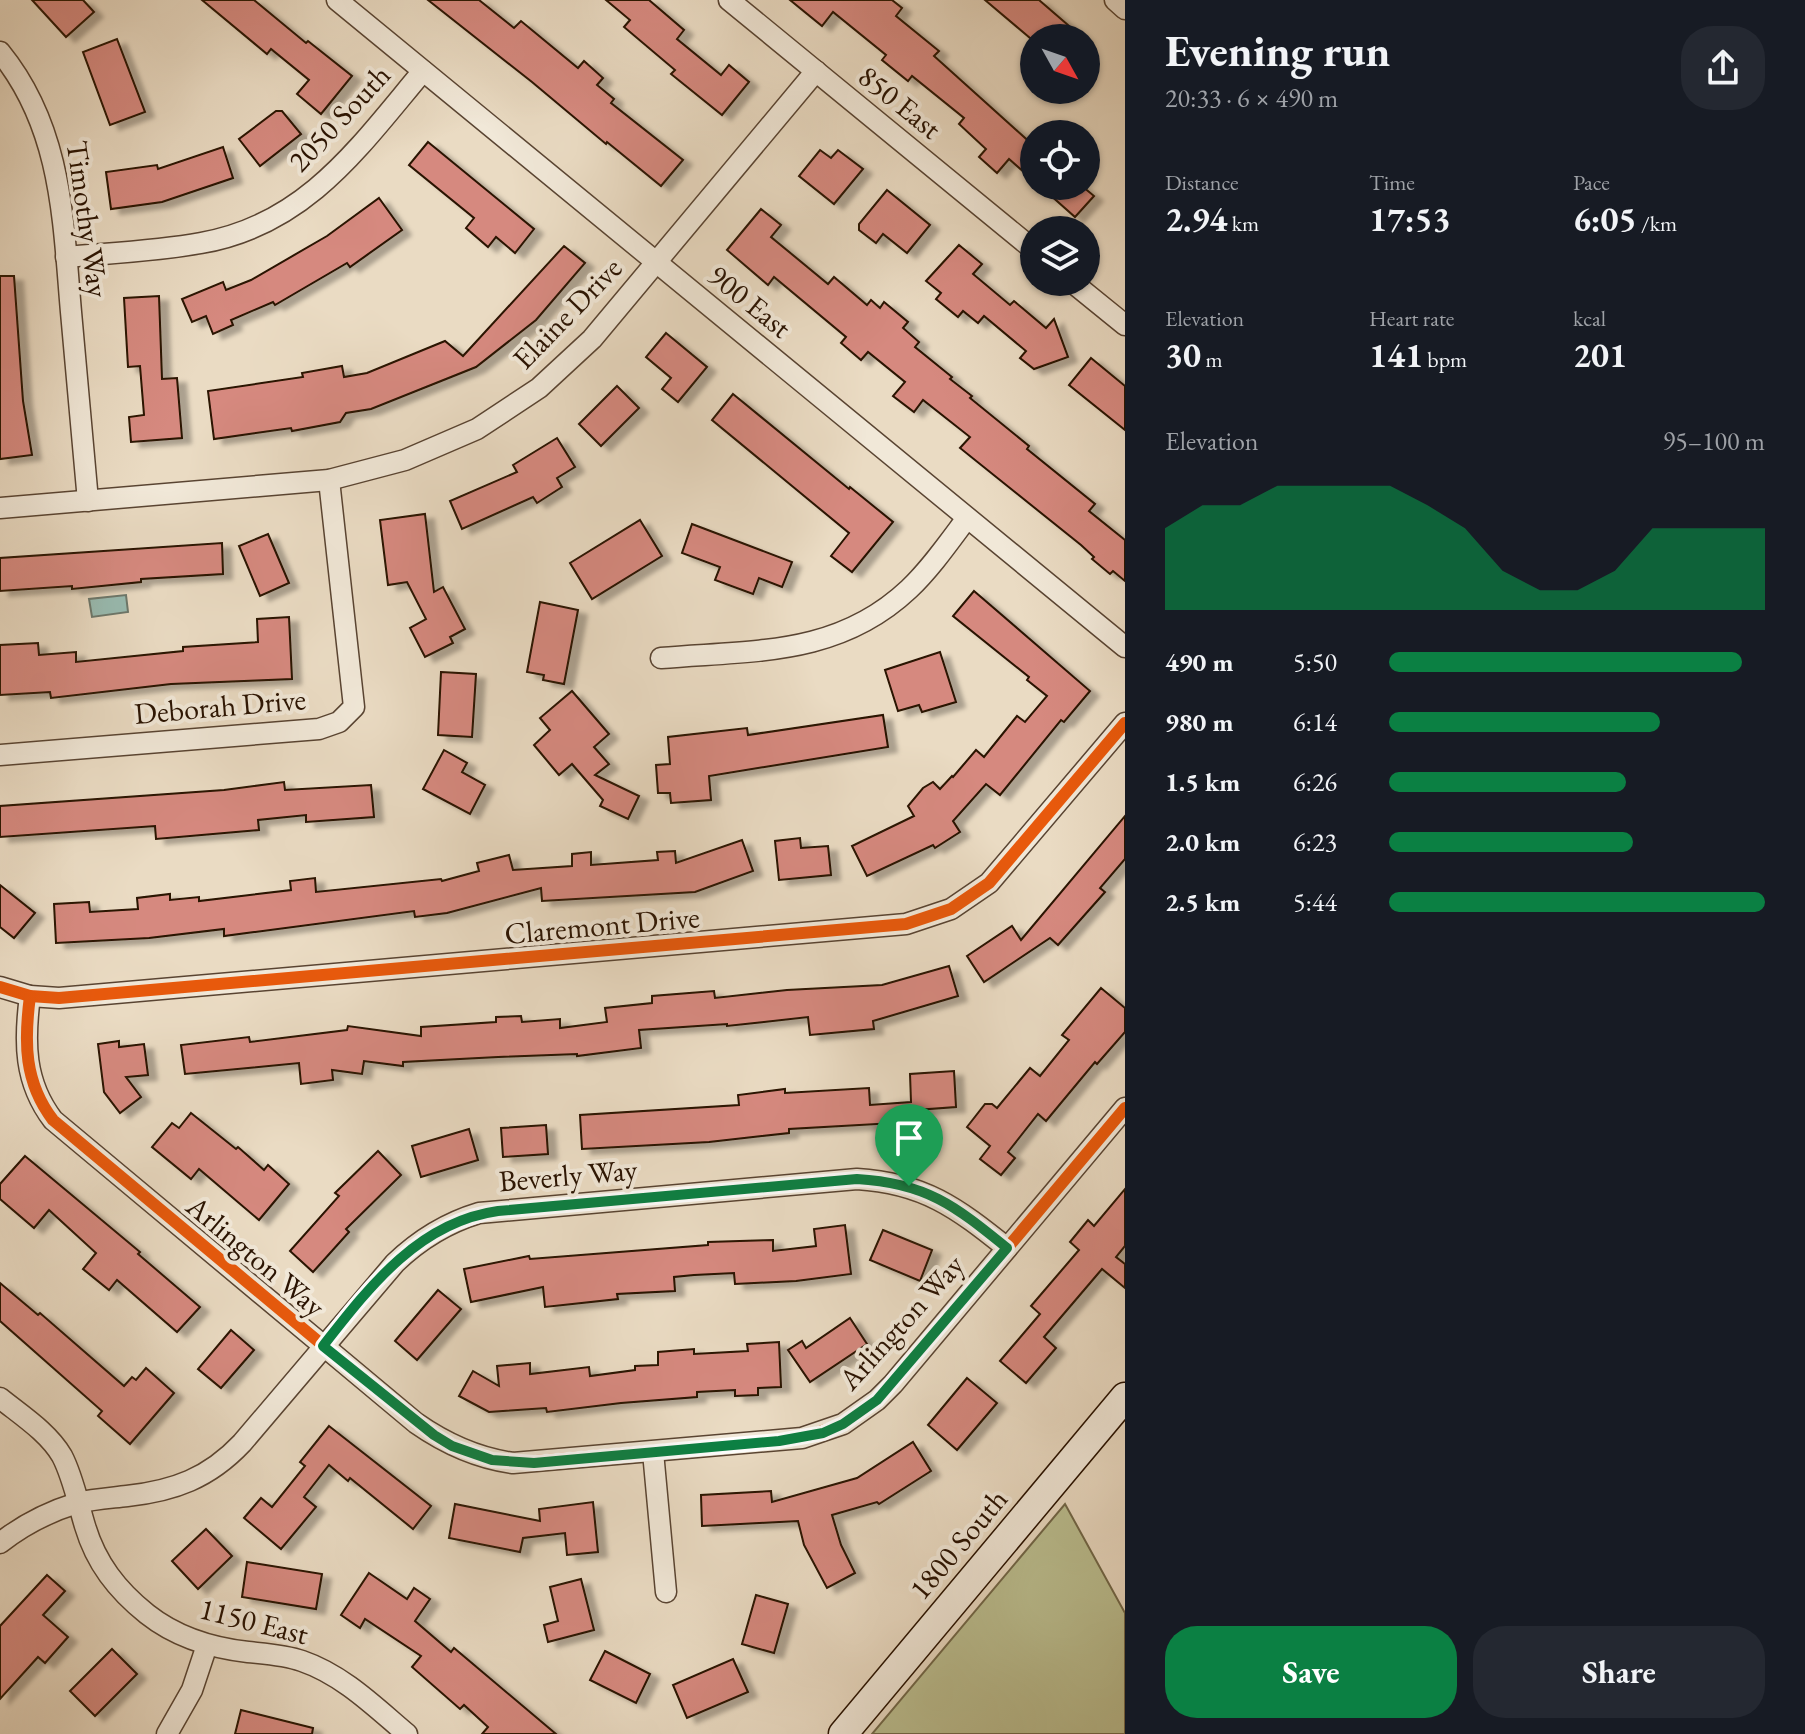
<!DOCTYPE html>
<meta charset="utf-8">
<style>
body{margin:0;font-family:"EB Garamond",serif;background:#242831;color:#f1f3f6;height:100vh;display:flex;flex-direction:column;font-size:30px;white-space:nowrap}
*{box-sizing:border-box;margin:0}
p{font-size:26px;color:#9ea1a6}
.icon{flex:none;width:44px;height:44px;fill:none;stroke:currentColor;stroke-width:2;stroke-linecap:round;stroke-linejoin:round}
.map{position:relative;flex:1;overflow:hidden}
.sheet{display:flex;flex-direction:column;background:#171b24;width:680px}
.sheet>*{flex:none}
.needle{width:52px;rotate:130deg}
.controls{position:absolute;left:1020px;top:24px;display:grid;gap:16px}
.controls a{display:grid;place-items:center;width:80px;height:80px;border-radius:50%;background:#171b24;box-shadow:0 2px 6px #0004;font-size:40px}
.pin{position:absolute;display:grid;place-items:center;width:68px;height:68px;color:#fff;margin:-82px -34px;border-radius:50% 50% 50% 0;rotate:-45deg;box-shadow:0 0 8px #0007}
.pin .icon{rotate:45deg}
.round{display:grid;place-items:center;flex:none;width:84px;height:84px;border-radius:32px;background:#242831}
.summary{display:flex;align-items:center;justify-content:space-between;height:136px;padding:0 40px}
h1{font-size:44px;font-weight:700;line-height:60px}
.metrics{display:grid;grid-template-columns:repeat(3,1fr);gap:12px;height:136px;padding:8px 40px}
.metrics div{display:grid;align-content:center}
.metrics b{font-size:34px;font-weight:700}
.metrics small{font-size:22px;font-weight:400}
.metrics p{font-size:22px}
.chart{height:224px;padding:16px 40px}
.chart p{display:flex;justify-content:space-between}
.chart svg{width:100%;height:144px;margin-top:8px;fill:#0b8043;opacity:.7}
.cta{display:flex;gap:16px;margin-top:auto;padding:16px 40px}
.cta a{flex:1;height:92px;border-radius:32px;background:#0b8043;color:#fff;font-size:32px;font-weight:700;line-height:92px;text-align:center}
.cta a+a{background:#242831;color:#f1f3f6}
ul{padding:0 40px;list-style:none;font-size:26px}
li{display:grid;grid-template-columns:128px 96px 1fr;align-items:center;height:60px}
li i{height:20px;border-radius:10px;background:#0b8043}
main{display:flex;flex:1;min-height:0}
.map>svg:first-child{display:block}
.green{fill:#bbbf91;stroke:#726849;stroke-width:2}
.water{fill:#98bbb1;stroke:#6c776b;stroke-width:2}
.building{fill:#d6897f;stroke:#291201;stroke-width:2;filter:url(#shadow)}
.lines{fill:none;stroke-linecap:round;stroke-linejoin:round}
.minor-casing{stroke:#594432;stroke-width:23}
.secondary-casing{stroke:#291201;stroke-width:31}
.minor{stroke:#f1e8d8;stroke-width:20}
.secondary{stroke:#f1e8d8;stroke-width:28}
.cycleway-casing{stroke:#f1e8d8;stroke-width:17}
.cycleway{stroke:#e8590c;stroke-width:12}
.route-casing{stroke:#fff;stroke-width:16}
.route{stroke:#0b8043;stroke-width:10}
.labels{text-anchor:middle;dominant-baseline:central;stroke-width:8;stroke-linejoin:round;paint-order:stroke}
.street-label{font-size:30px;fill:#291201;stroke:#f1e8d8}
</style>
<main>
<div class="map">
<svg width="1125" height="1734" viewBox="0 0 1125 1734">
<defs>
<filter id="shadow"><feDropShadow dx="9" dy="5" stdDeviation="2" flood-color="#0004"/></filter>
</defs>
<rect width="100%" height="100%" fill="#eadbc3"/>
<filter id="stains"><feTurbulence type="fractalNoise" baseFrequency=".0025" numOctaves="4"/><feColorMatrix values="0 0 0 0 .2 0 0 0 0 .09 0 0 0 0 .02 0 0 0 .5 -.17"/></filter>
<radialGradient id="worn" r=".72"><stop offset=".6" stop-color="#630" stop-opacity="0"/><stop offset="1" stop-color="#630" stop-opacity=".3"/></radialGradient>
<!-- green -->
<polygon class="green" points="1065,1504 1125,1613 1125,1734 872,1734"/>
<!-- water -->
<polygon class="water" points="126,595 128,612 92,617 89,599"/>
<!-- building -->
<g class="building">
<polygon points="32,0 83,0 94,12 66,37"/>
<polygon points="202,0 254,0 306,43 308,41 352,76 321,114 297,94 309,80 271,49 267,54"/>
<polygon points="428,0 479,0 514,28 521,21 578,68 584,61 603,78 597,85 614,99 611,103 683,160 661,186 607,142 606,144 532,82"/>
<polygon points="606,0 649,0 684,30 677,39 721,75 729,65 749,82 722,115 671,74 675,70 624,27 630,20"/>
<polygon points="790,0 892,0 902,8 896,16 939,51 934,56 1034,146 1034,181 1009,159 997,173 979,157 986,149 959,124 964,118 912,76 908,81 882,60 886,55 833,12 822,26"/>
<polygon points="985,0 1039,0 1083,38 1030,38"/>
<polygon points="117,39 145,112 110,125 83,52"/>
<polygon points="276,111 282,111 301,134 260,166 239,139"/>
<polygon points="428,142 534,229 515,253 496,237 488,247 466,228 474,218 409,165"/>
<polygon points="223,147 233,178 162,202 111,209 106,172 157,165 158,169"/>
<polygon points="820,150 831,158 838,150 863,169 834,204 799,176"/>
<polygon points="1040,186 1082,186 1094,196 1075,217"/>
<polygon points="887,190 930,225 907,253 883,234 876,243 859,230 859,224"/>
<polygon points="379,198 402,230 350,267 347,263 275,305 273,302 231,320 233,325 213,334 206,316 192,322 182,299 223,282 226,290 251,280 327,236"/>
<polygon points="761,209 781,225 771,237 828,284 834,277 867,305 871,300 880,308 884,302 908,322 903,328 919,342 915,347 952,377 950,379 972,396 970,398 1029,446 1027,449 1095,504 1089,511 1125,540 1125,581 1113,571 1110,574 1092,559 1094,557 1081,545 960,448 970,437 923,400 914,412 893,396 905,382 868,352 861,360 841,343 846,337 774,277 768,285 727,250"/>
<polygon points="959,245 982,264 973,274 1010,305 1014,301 1046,328 1054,319 1068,357 1034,369 1020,358 1026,351 984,316 978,323 963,311 958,317 936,299 941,293 926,281"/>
<polygon points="564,246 585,263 536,320 476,367 371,409 346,413 340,422 292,431 291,428 214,439 208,391 303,377 302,373 342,366 344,377 367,373 445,341 463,356"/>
<polygon points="0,276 14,276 23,401 32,455 0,459"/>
<polygon points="159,296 162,379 177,378 182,438 131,442 129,417 144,415 140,366 128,367 124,298"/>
<polygon points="666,333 707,367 678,402 662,389 671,378 646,357"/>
<polygon points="1091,358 1125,386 1125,430 1069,385"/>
<polygon points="617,386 639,408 601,446 579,424"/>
<polygon points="733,394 849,489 850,487 893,522 852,572 831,556 849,533 712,420"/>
<polygon points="557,438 575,467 557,478 562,487 537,503 533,497 462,529 450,501 517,472 513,465"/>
<polygon points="425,514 434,592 443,587 465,629 450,637 453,643 425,657 410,628 426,619 407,582 388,585 380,520"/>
<polygon points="640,520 662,556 592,599 570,563"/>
<polygon points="692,524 792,562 782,587 759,578 753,594 715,580 720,567 682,553"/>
<polygon points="268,534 289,583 260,596 239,546"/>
<polygon points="222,543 223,574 141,579 141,582 72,589 72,586 0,591 0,558"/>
<polygon points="974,591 1090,691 1064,722 1061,720 1000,795 986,784 953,821 960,832 935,848 933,845 867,876 852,846 914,816 908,806 923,788 933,782 940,789 952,776 953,777 976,750 984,757 1017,716 1025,722 1047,696 1027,680 1029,677 953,616"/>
<polygon points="540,602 578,610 564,684 543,680 544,675 527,672"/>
<polygon points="289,617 292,679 171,684 51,698 50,692 0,695 0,645 38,643 39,655 76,652 76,662 183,651 183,647 258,642 257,619"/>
<polygon points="940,652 956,702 922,712 919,705 898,711 885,670"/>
<polygon points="441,672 476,674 472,737 438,735"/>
<polygon points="572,691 609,734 594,747 609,764 595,775 639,796 628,819 600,806 603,800 572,764 559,775 534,745 550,730 540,718"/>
<polygon points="883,715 888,747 709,776 711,800 671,803 670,793 658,793 656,765 670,764 668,737 747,728 748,735"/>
<polygon points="444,750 467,763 462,772 485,785 470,814 423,789"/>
<polygon points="284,782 285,790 371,785 374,817 306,822 306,815 258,820 259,830 156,839 155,826 0,837 0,806 224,790"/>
<polygon points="1125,816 1125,859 1100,888 1105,892 1058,945 1050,938 984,982 967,956 1012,926 1021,940"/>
<polygon points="800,838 801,848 828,846 831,875 779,880 775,841"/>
<polygon points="742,840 753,871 695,892 542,901 541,888 447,913 415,917 414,911 224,936 224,929 149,938 56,943 54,904 89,902 90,912 138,909 137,898 170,894 170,900 199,897 199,901 291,890 290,881 315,878 316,892 441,879 442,881 479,871 477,863 509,855 513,870 572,866 572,854 591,852 591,865 658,860 657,852 675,851 676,863"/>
<polygon points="0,885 35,913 14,938 0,927"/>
<polygon points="949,966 958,996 873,1021 874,1029 810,1035 808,1017 727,1026 727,1024 639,1030 641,1048 577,1056 577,1054 498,1057 403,1062 403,1066 364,1061 362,1074 332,1070 333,1080 301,1084 299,1063 185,1074 181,1045 249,1037 250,1042 347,1030 348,1026 421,1036 421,1027 496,1022 496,1017 521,1016 522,1022 560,1019 560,1028 607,1022 605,1008 652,1003 652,996 714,991 715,998 787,990 882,985"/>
<polygon points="1101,988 1125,1008 1125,1032 1097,1064 1095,1062 1046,1121 1038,1114 1008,1152 1015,1158 1001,1175 980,1159 990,1146 967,1127 985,1104 992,1104 997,1108 1030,1068 1040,1076 1069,1040 1062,1035"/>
<polygon points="119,1041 119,1047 144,1044 148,1075 126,1077 141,1097 120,1113 104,1092 98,1044"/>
<polygon points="954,1071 956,1107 916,1110 917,1133 894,1134 894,1123 789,1129 789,1133 709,1142 582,1149 580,1115 739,1105 738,1095 785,1089 785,1093 869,1088 870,1105 911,1102 910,1074"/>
<polygon points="191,1113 236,1149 238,1147 264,1170 268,1165 289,1184 259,1220 199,1169 191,1179 152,1147 172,1123 179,1128"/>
<polygon points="546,1125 548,1154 503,1157 501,1128"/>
<polygon points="469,1129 478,1160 421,1177 412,1146"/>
<polygon points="378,1151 401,1175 346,1229 349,1232 313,1272 290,1251 339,1196 335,1193"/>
<polygon points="25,1156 140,1252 138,1254 200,1307 177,1332 117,1280 109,1290 83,1269 96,1253 49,1210 34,1228 0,1199 0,1184"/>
<polygon points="1125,1189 1125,1246 1116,1257 1125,1264 1125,1288 1102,1269 1044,1337 1056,1348 1026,1383 1000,1361 1040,1314 1031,1306 1079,1250 1070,1242 1088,1220 1094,1226"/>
<polygon points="845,1225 851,1274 796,1281 735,1284 734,1273 694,1275 674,1277 675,1291 617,1294 618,1299 545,1307 543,1287 471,1302 464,1269 529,1256 530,1259 708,1245 708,1242 773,1240 773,1251 816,1246 814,1229"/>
<polygon points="883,1230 932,1250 920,1281 870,1260"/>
<polygon points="0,1283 38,1315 40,1313 124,1386 132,1377 136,1380 146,1368 174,1393 130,1444 98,1416 102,1411 0,1321"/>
<polygon points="438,1290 461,1309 417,1360 395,1341"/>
<polygon points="850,1318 867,1344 810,1382 788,1350 802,1341 806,1348"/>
<polygon points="231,1330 254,1350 221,1388 198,1369"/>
<polygon points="779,1342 781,1387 758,1388 758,1395 735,1396 735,1390 697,1392 697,1397 621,1403 547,1412 546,1408 489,1412 459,1396 473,1371 499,1386 497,1366 530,1363 530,1374 589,1367 590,1376 635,1370 635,1366 658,1365 658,1352 694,1349 694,1354 748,1351 747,1344"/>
<polygon points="967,1378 997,1403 957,1450 928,1425"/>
<polygon points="329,1426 431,1506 413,1529 350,1478 348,1481 329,1465 304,1497 316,1507 281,1549 244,1518 261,1498 272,1507 305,1466 300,1462"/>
<polygon points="913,1442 931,1471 879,1504 877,1502 832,1515 841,1545 855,1573 827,1588 804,1545 798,1521 702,1526 701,1495 771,1491 772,1502 857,1478"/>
<polygon points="593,1502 598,1552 567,1555 565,1533 523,1538 520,1552 449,1538 455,1504 540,1521 539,1509"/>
<polygon points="206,1529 232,1556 198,1589 172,1561"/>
<polygon points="247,1562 322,1574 316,1609 242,1597"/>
<polygon points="369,1573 407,1599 414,1588 430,1599 415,1621 451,1652 454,1648 556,1734 482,1734 488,1727 464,1705 460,1709 412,1667 421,1656 365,1619 360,1628 341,1615"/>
<polygon points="47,1575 65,1591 43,1615 68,1637 45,1663 38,1657 0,1699 0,1626"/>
<polygon points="581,1579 594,1630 548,1642 544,1625 558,1621 550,1587"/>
<polygon points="756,1595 788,1604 774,1653 742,1644"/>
<polygon points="112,1649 137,1674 95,1716 70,1691"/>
<polygon points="605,1651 650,1674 636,1703 590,1680"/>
<polygon points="733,1659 748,1692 687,1718 673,1685"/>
<polygon points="241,1710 313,1728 312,1734 235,1734"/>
</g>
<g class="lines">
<!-- minor casing -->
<g class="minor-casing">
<g id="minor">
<polyline points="337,0 1125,647"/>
<polyline points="729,0 1034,250"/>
<polyline points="1115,0 1125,9"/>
<path d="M0,52C62,128 63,219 71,312C77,375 82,438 88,501"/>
<path d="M66,257C111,253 157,251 201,243C306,225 359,147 423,71"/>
<polyline points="1072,282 1125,325"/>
<polyline points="0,508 329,480 405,460 477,429 539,388 592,339 816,71"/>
<path d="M661,658C752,650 837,657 909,589C931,568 949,542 967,518"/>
<polyline points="0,755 319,729 339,722 354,707 329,480"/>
<polyline points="0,987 30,996 59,998 906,924 951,909 989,883 1125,723"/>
<path d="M30,996C24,1042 24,1082 53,1120L416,1423C446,1444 476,1458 513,1463L802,1438L843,1424L877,1400L893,1384L1125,1108"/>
<path d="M0,1398C21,1415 48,1432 62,1456C73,1477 78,1503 85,1526C96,1563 117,1590 147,1614C176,1637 212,1648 248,1652C267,1654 285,1655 302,1661C343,1675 375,1707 407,1734"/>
<polyline points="653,1452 666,1592"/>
<path d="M0,1543C24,1524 48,1512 77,1503C93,1499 110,1498 127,1496C174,1491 209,1478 242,1443L395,1263C420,1239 446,1223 479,1213L857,1179C924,1183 957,1208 1007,1248"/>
<polyline points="167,1734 192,1690 207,1645"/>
</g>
</g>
<!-- secondary casing -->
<g class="secondary-casing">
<polyline id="secondary" points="843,1734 1125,1397"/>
</g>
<!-- minor -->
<use href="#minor" class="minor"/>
<!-- secondary -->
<use href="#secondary" class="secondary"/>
<!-- cycleway casing -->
<g class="cycleway-casing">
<g id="cycleway">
<polyline points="0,987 30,996 59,998 906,924 951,909 989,883 1125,723"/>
<path d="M30,996C24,1042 24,1082 53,1120L416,1423C446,1444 476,1458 513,1463L802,1438L843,1424L877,1400L893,1384L1125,1108"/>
</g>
</g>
<!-- cycleway -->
<use href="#cycleway" class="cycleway"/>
</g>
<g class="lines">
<!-- route casing -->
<g class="route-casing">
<path id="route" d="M857,1179C927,1183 955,1206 1007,1248L877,1400L843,1424L823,1433L779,1441L534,1463L492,1460L452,1446L434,1435L323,1346C370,1286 419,1222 498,1211Z"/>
</g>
<!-- route -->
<use href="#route" class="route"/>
</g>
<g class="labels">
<!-- street labels -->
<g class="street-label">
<text transform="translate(900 102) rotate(39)">850 East</text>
<text transform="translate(339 118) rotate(-47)">2050 South</text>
<text transform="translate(88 219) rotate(82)">Timothy Way</text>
<text transform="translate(750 301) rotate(39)">900 East</text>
<text transform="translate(567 313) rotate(-46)">Elaine Drive</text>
<text transform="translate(220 706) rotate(-5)">Deborah Drive</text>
<text transform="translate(602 925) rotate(-5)">Claremont Drive</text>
<text transform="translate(568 1175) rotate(-5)">Beverly Way</text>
<text transform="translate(256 1256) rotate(40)">Arlington Way</text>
<text transform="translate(901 1322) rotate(-48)">Arlington Way</text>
<text transform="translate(958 1544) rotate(-50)">1800 South</text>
<text transform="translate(254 1621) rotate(14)">1150 East</text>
</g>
</g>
<rect width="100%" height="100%" filter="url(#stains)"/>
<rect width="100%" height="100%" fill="url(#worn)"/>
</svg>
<div class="controls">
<a><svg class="needle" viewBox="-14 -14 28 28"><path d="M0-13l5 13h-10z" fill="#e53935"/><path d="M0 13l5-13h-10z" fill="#9ea1a6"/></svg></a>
<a><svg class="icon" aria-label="locate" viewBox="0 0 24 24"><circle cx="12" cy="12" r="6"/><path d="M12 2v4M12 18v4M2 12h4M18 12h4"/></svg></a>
<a><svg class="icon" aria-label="layers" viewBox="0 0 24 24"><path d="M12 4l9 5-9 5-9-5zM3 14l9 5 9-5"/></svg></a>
</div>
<div class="pin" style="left:909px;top:1186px;background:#1e9e55"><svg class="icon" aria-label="arrive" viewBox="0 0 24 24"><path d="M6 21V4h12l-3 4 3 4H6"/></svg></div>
</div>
<section class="sheet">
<div class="summary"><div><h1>Evening run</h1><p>20:33 · 6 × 490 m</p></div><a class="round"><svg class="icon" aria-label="share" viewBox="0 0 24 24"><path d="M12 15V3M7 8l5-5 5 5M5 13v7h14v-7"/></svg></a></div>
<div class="metrics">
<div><p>Distance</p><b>2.94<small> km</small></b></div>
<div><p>Time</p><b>17:53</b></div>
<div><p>Pace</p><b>6:05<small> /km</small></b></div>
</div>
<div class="metrics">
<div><p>Elevation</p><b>30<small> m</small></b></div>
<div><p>Heart rate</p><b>141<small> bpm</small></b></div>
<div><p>kcal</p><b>201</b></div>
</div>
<div class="chart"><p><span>Elevation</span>95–100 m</p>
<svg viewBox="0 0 160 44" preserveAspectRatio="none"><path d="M0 44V19L10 12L20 12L30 6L40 6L50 6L60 6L70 12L80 19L90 32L100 38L110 38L120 32L130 19L140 19L150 19L160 19V44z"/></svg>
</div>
<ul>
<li><b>490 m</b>5:50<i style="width:94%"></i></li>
<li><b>980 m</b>6:14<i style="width:72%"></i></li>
<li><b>1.5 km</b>6:26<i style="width:63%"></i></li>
<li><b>2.0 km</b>6:23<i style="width:65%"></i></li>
<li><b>2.5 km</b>5:44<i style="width:100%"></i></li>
</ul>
<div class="cta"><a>Save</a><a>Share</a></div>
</section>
</main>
